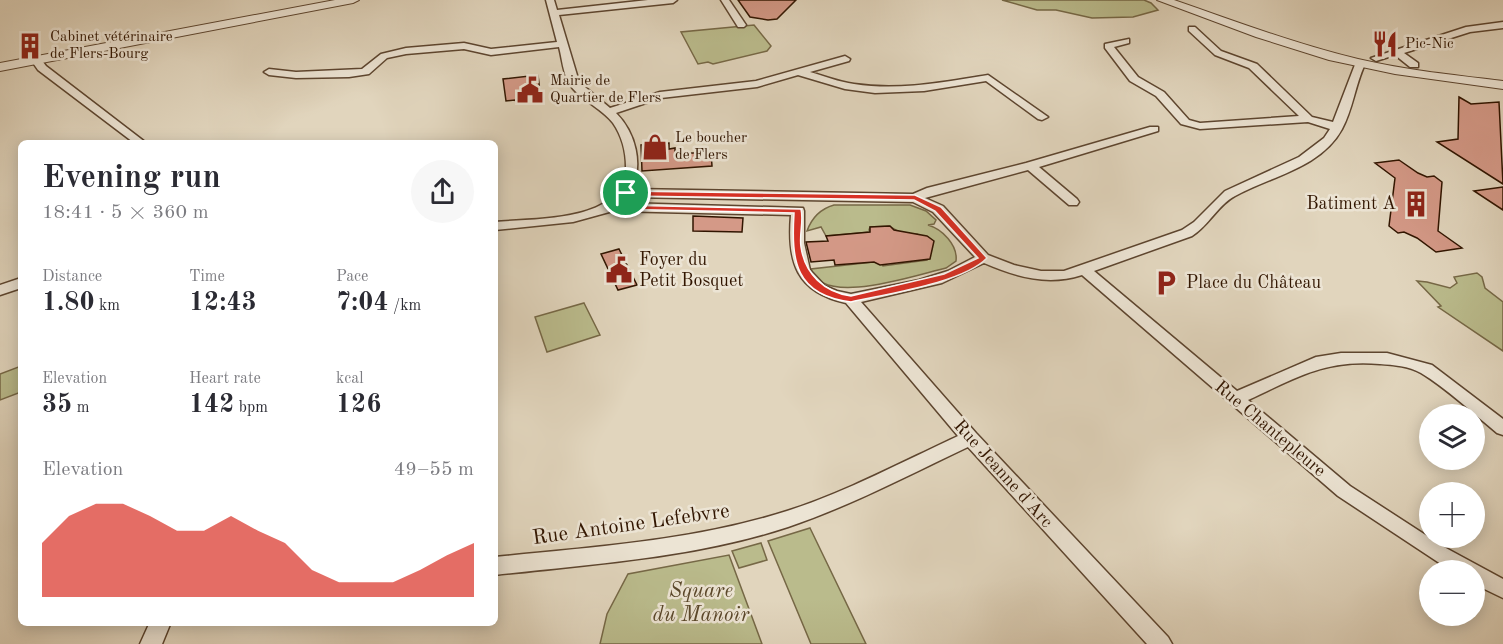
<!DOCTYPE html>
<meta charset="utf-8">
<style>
body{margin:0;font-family:"Old Standard TT",serif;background:#f7f7f7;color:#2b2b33;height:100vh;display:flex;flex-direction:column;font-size:22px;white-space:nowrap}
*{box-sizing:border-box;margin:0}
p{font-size:20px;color:#7c7c81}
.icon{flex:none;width:33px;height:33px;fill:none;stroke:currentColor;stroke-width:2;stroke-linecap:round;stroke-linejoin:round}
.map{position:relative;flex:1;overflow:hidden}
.drawer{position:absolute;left:18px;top:140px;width:480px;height:486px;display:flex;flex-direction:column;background:#fff;border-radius:9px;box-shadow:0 3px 15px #0003}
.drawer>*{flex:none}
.buttons{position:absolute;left:1419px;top:404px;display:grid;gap:12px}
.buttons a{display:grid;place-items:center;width:66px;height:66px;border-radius:50%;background:#fff;box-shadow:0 3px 15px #0003;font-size:30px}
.pin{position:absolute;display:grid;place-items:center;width:51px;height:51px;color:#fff;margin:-26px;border:3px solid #fff;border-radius:50%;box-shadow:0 2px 6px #0007}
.round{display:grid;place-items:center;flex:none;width:63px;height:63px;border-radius:32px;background:#f7f7f7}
.headline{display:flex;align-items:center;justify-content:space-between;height:102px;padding:0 24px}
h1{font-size:33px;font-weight:800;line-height:45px}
.stats{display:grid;grid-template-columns:repeat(3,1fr);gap:9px;height:102px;padding:6px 24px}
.stats div{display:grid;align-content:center}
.stats b{font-size:26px;font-weight:800}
.stats small{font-size:16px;font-weight:400}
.stats p{font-size:16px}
.chart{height:168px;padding:12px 24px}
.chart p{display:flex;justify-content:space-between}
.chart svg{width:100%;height:108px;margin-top:6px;fill:#d93025;opacity:.7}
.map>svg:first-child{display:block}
.green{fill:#babb8c;stroke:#766846;stroke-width:1.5}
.building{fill:#d49987;stroke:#311500;stroke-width:1.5}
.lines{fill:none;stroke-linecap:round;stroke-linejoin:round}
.minor-casing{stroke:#5d452f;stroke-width:3}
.tertiary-casing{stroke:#5d452f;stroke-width:2}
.minor{fill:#ece4d4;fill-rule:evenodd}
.tertiary{fill:#ece4d4;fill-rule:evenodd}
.route{fill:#d93025;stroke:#fff;stroke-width:1.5;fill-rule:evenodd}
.labels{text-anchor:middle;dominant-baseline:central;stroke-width:5;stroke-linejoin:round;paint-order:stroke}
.far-poi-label{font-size:15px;fill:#311500;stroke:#ece4d4;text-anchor:start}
.poi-label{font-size:18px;fill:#311500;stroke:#ece4d4;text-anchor:start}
.street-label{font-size:18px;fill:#311500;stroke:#ece4d4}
.near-street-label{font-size:21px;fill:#311500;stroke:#ece4d4}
.near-park-label{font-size:21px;font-style:italic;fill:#5a472a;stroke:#ece4d4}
</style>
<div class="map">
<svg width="1503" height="644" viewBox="0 0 1503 644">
<rect width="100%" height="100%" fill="#e1d5bd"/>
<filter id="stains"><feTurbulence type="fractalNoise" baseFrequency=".00333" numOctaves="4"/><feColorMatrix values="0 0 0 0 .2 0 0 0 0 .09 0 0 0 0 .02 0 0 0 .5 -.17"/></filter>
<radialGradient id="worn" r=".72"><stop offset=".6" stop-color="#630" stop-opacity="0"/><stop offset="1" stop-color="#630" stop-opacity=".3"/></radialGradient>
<!-- green -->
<g class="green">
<polygon points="1002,0 1144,0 1151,3 1158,10 1133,17 1092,18 1056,10 1037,10"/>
<polygon points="754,25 771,46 767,51 713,64 708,62 698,64 681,32"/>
<path d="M834,205H910L926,211L936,220L934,224L928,225C942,229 958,245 956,261L946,268C918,274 822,308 811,269L882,261L883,266L927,260L929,246L933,245H930L928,237L925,238L917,234L906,236L889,226L870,227L869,230L871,232L826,236L821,227L807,231C812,217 820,209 834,205Z"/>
<polygon points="1477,273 1482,277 1485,288 1503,302 1503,351 1438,307 1441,306 1417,281 1427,282 1450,288 1457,283 1454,277"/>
<polygon points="584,303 600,335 547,352 535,317"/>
<polygon points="21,366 21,392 0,400 0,374"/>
<polygon points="810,528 866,644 811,644 768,541"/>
<polygon points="761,543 767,560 739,568 732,551"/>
<polygon points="729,555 762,644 600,644 607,614 628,574"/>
</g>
<!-- building -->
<g class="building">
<polygon points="738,0 796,0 777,19 768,20 750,17"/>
<polygon points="538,75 541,100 516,102 515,100 506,101 503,79"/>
<polygon points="1459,97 1471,104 1499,102 1503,184 1437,142 1458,139"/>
<polygon points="669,143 669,149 675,148 675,154 711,152 712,166 642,171 641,145"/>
<polygon points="1399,160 1418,173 1427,177 1434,176 1442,182 1438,231 1462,248 1436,252 1417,238 1404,232 1398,233 1389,226 1395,178 1375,163"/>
<polygon points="1503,187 1503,210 1474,191"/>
<polygon points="693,216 743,218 742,232 693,231"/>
<polygon points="890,226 894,230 927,236 934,241 930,259 880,265 874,262 835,265 834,260 811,262 806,242 828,241 826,236 870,232 870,227"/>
<polygon points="619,249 637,285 618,290 601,254"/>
</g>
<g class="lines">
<!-- minor casing -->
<g class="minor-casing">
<g id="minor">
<path d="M546,0H554L557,10L648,0H677L673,3L559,15L579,82L610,108L660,92L756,81L845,56L850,59L849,61L810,72C824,76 839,82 854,84C899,91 944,82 988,75L1048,117L1042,120L1038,119L986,81L924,91L875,93L845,89L798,75L757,87L661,98L616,113C636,133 643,164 632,189L913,194L927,188L1026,163L1150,127H1158V131L1039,167L1077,199L1079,202L1077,205H1069L1028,170L925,198L943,206L988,255L1014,265L1041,271H1064L1182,230L1194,222L1225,191L1299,157L1324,138L1330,129L1308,122L1200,129L1181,124L1156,96L1130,81L1105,48V44L1129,39V43L1114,47L1138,77L1164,92L1189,120L1200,123L1299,116L1249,68L1215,55L1189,31V27H1195L1221,51L1257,64L1312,117L1333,122L1356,62H1364L1365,64C1355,85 1353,109 1342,129C1321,168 1271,176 1235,196C1218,205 1209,225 1192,236L1094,271L1237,391L1316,357L1341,353H1387L1432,365L1503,419V435L1497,433C1474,414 1446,388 1421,373C1409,366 1393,365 1380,364C1325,359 1296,378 1248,400L1350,486L1444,547L1503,579V598L1474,584V570H1450L1338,496L1082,275C1048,286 1016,277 984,263L942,283L861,302L976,433L1168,637L1172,644H1147L968,447C909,475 850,506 788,527C694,558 593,564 495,575V557C593,547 693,541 787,511C846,492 902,462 958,436L846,303C796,292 787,262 791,215L613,211L573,222L495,230V222C535,218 625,223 626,167C626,152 622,136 613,123C603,109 577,98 569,83C563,73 562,58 559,47L491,55L464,49L406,54L387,58L369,74L349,77L296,78L269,75L264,72L269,69L296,72L362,69L381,54L406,48L464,43L491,49L557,42ZM629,197L913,202L933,212L975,257L948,271L919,280L851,294L837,291L825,286L810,270L804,243V211L803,208L623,203Z"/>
<polygon points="721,0 729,0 746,25 744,27 738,27"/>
<polygon points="1503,22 1503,28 1470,32 1404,53 1418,63 1418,67 1410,67 1395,55 1376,61 1371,58 1466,27"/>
<polygon points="32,58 40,58 46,66 145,142 133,142 38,70 31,60"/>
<polygon points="21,278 21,288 0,295 0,285"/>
<polygon points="150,622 171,622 162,644 140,644"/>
</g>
</g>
<!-- tertiary casing -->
<g class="tertiary-casing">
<g id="tertiary">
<polygon points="335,0 359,0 353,3 0,71 0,63"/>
<path d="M1157,0H1174C1235,21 1295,44 1358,59C1405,70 1454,75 1503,81V89L1395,74L1329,60L1256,37Z"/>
</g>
</g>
<!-- minor -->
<use href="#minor" class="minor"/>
<!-- tertiary -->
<use href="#tertiary" class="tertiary"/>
</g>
<!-- route -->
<path class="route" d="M623,191L915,195L941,207L987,258C963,283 886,294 851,302C795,295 791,261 794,213L609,209V206ZM628,196L914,200L935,211L978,258L944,274L851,296C824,292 805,274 801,247C799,234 804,221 801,209L619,205Z"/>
<!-- icons -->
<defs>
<g id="restaurant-bare" transform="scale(2.07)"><path d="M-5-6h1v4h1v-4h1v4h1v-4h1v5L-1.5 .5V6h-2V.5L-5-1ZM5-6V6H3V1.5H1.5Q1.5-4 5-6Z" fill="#8f2418" stroke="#ece4d4" stroke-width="2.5" paint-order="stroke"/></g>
<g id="building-bare" transform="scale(2.07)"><path d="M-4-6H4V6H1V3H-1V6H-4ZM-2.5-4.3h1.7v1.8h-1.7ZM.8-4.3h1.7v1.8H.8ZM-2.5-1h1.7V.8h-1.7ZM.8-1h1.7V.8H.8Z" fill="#8f2418" stroke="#ece4d4" stroke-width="2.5" paint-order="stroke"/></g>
<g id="civic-bare" transform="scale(2.07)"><path d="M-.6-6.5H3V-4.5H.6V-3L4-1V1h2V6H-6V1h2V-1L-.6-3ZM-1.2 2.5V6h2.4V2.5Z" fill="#8f2418" stroke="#ece4d4" stroke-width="2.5" paint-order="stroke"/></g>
<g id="shop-bare" transform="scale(2.07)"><path d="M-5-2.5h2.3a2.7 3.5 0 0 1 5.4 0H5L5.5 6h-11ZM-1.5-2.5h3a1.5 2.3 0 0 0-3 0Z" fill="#8f2418" stroke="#ece4d4" stroke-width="2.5" paint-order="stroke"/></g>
<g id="parking-bare" transform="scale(2.07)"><path d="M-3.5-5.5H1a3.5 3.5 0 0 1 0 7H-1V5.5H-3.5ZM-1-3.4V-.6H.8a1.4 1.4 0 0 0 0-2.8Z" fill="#8f2418" stroke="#ece4d4" stroke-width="2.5" paint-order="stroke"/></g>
</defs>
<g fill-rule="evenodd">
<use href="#restaurant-bare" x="1385" y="44"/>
<use href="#building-bare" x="30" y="46"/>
<use href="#civic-bare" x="530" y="90"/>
<use href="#shop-bare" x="655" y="147"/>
<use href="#building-bare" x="1416" y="204"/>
<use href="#civic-bare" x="619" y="270"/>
<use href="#parking-bare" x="1166" y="283"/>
</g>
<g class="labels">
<!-- far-poi labels -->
<g class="far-poi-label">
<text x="50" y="37">Cabinet vétérinaire<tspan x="50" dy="17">de Flers-Bourg</tspan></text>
<text x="1405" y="44">Pic-Nic</text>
<text x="550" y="81">Mairie de<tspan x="550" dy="17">Quartier de Flers</tspan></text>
<text x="675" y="138">Le boucher<tspan x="675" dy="17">de Flers</tspan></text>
</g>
<!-- poi labels -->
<g class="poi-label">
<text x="1396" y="204" text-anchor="end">Batiment A</text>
<text x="639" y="260">Foyer du<tspan x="639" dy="21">Petit Bosquet</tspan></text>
<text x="1186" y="283">Place du Château</text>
</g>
<!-- street labels -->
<g class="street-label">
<text transform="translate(1270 429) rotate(40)">Rue Chantepleure</text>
<text transform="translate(1003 474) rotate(48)">Rue Jeanne d'Arc</text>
</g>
<!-- near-street labels -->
<g class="near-street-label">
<text transform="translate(631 525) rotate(-8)">Rue Antoine Lefebvre</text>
</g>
<!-- near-park labels -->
<g class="near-park-label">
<text x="701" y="591">Square<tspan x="701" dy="24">du Manoir</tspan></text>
</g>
</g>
<rect width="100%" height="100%" filter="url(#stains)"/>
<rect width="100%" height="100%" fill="url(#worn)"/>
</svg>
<div class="buttons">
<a><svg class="icon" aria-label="layers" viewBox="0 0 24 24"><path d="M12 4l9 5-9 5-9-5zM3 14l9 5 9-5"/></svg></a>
<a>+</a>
<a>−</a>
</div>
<div class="pin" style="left:626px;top:193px;background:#1e9e55"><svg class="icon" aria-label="arrive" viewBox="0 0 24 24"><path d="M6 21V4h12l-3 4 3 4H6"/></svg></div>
<section class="drawer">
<div class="headline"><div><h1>Evening run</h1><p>18:41 · 5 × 360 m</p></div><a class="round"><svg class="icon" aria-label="share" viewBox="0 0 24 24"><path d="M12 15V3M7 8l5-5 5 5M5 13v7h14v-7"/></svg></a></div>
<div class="stats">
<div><p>Distance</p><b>1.80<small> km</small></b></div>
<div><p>Time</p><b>12:43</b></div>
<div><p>Pace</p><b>7:04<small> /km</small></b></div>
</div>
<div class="stats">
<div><p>Elevation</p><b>35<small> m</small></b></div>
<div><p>Heart rate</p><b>142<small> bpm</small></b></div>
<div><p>kcal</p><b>126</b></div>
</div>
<div class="chart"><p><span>Elevation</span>49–55 m</p>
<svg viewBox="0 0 160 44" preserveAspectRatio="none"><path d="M0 44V22L10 11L20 6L30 6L40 11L50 17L60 17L70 11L80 17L90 22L100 33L110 38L120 38L130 38L140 33L150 27L160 22V44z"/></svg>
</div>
</section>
</div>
